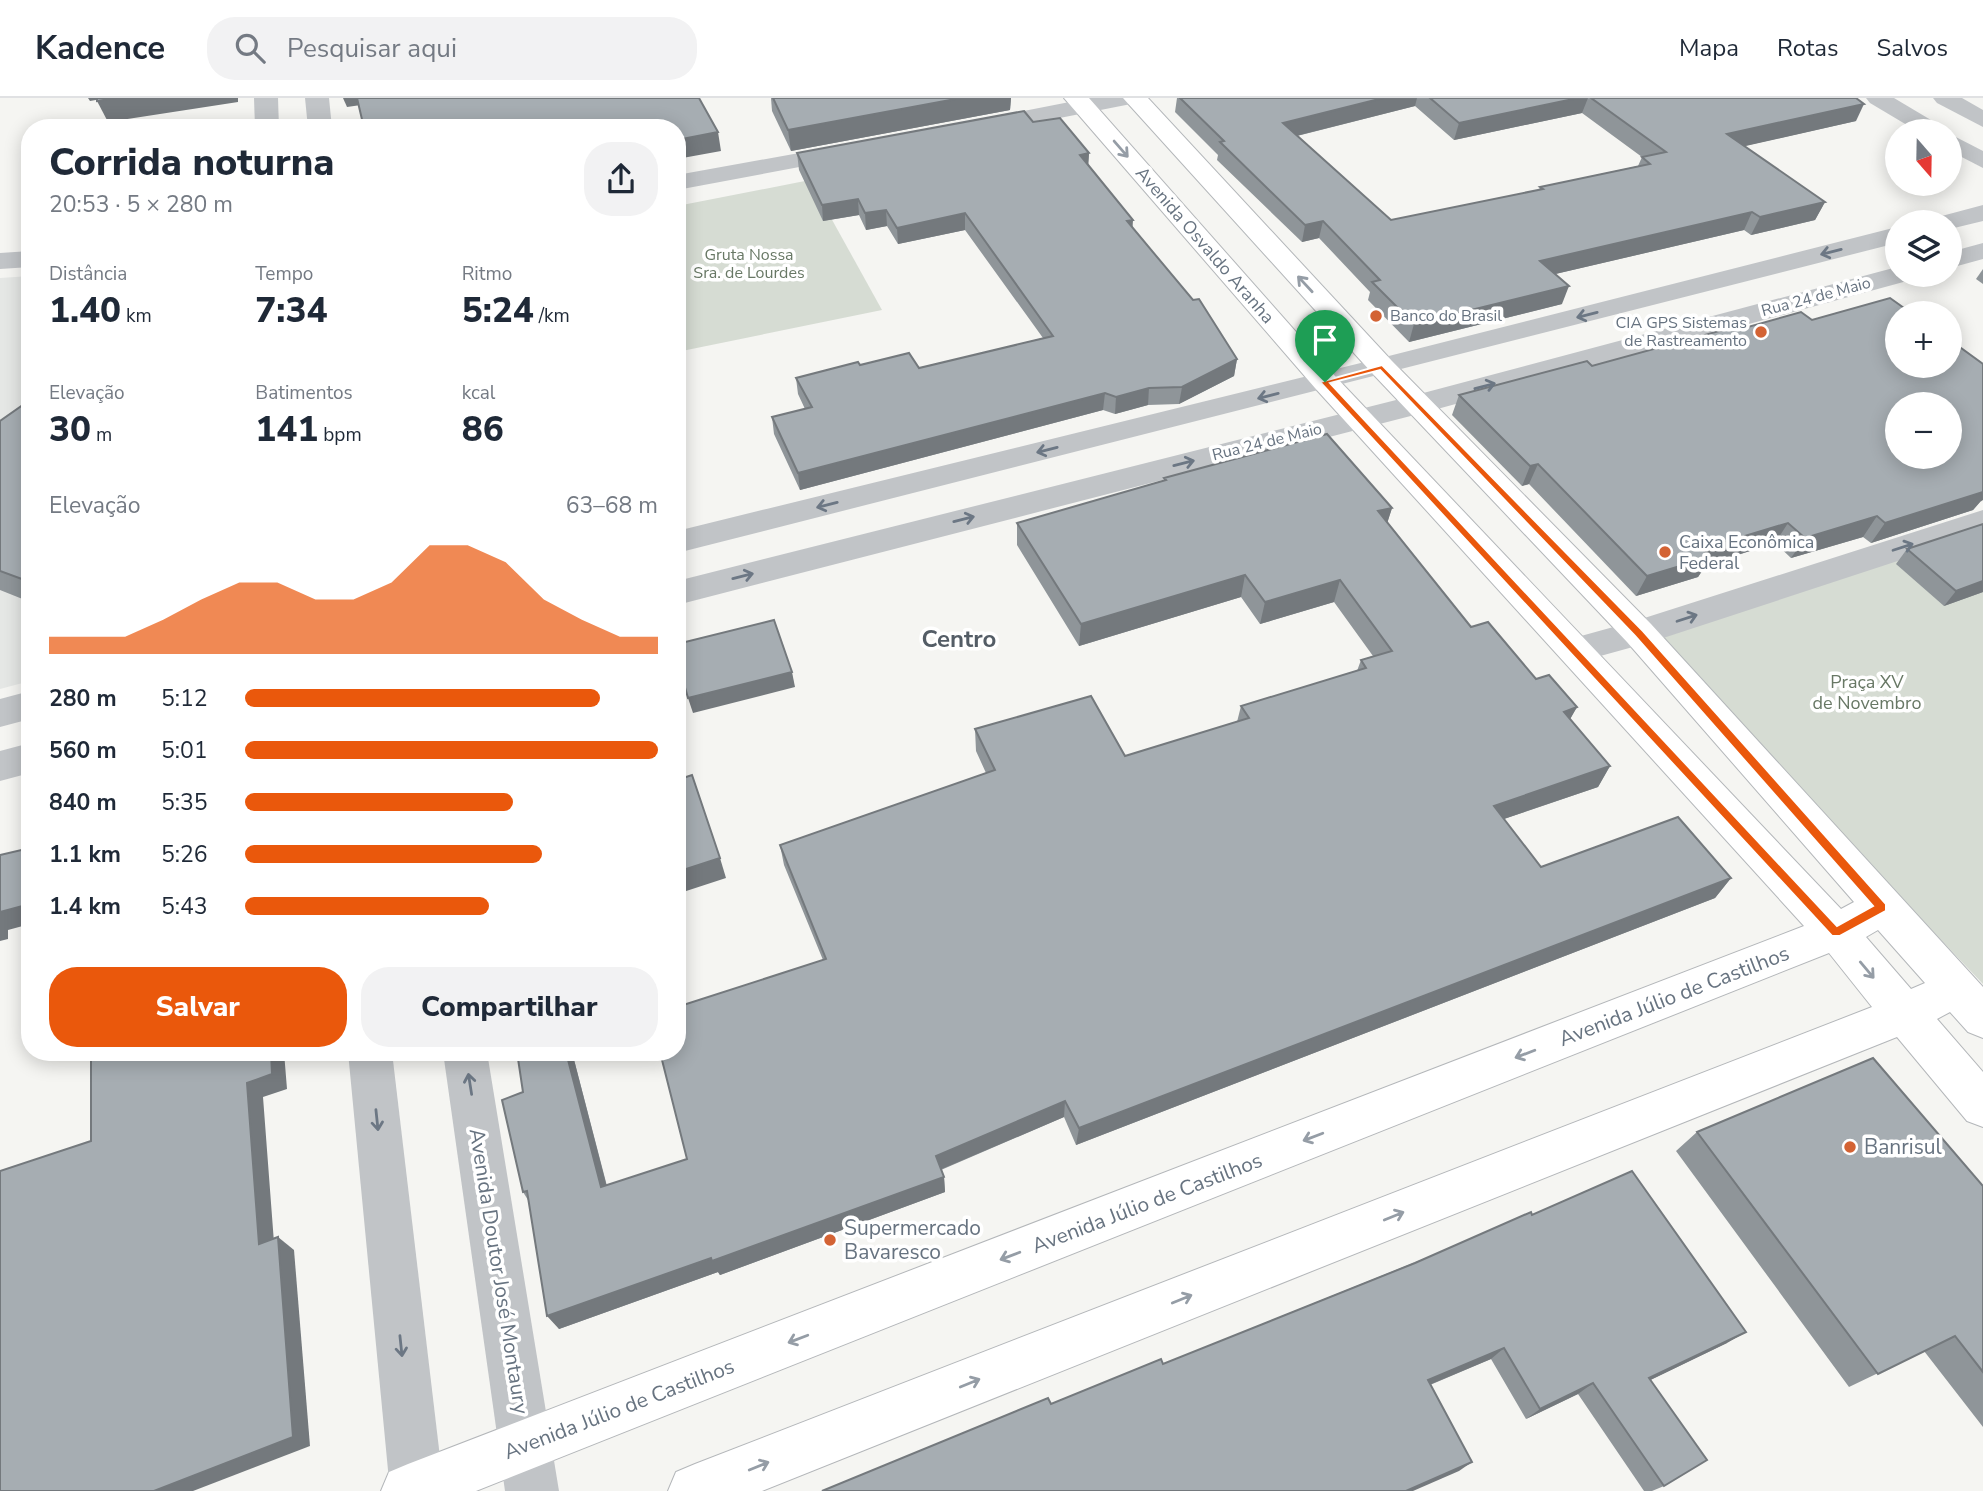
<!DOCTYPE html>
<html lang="pt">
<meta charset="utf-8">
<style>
body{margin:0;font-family:"Nunito Sans",sans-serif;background:#f2f2f3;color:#1f2937;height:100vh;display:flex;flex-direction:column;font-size:26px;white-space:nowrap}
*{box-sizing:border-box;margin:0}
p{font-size:23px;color:#747a83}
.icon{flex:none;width:38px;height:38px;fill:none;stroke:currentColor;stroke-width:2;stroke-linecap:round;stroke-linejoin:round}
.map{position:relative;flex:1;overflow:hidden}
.drawer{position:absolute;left:21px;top:21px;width:665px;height:942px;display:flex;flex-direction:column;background:#fff;border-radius:28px;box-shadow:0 4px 18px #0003}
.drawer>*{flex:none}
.needle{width:46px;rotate:160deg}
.tools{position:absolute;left:1885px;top:21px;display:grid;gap:14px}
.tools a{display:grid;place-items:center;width:77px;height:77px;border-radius:50%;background:#fff;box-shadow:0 4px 18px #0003;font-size:35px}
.pin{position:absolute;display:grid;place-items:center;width:60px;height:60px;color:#fff;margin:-72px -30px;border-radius:50% 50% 50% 0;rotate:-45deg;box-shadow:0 0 7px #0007}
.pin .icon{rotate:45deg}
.round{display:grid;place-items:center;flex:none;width:74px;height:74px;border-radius:28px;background:#f2f2f3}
.headline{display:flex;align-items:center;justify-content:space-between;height:119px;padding:0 28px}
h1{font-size:38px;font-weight:800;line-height:52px}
.figures{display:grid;grid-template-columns:repeat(3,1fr);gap:10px;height:119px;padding:7px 28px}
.figures div{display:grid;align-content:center}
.figures b{font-size:35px;font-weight:800}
.figures small{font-size:19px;font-weight:400}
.figures p{font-size:19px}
.chart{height:196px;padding:14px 28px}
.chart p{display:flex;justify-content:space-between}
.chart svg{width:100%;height:126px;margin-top:7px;fill:#ea580c;opacity:.7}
.cta{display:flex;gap:14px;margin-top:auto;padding:14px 28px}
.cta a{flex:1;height:80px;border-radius:28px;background:#ea580c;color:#fff;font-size:28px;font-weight:800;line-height:80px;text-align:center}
.cta a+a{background:#f2f2f3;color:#1f2937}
ul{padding:0 28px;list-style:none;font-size:23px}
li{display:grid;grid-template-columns:112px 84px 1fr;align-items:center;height:52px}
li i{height:18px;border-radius:9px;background:#ea580c}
header{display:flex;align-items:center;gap:42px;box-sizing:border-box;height:98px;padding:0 35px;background:#fff;border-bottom:2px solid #e0e1e3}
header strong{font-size:33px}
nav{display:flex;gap:38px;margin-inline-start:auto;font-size:24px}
.search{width:490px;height:63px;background:#f2f2f3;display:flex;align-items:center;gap:18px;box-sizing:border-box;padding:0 24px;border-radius:28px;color:#747a83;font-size:26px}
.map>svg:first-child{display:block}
.built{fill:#e5e7e5}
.green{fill:#d6dcd3}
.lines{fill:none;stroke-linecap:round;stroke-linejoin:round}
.major-casing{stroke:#b4b7ba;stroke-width:2}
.minor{fill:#c1c4c7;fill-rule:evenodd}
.major{fill:#fff;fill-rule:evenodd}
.wall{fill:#8f9599;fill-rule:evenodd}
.shaded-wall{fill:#74797d}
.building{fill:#a6adb2;stroke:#74797d;stroke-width:2;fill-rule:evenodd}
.oneway{stroke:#959da6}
.oneway2{stroke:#6c7784}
.route{fill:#ea580c;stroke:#fff;stroke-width:2;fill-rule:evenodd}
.poi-dot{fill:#d36334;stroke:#fff;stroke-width:2.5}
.labels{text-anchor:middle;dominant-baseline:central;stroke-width:7;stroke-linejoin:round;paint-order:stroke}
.far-park-label{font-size:16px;fill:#687865;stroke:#fff}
.far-street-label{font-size:16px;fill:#677380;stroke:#fff}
.far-poi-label{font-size:16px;fill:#677380;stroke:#fff;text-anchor:start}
.street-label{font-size:18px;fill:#677380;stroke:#fff}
.poi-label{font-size:18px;fill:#677380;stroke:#fff;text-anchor:start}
.park-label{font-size:18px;fill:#687865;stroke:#fff}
.near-street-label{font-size:21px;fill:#677380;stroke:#fff}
.near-poi-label{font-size:21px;fill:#677380;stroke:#fff;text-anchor:start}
.district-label{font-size:24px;font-weight:bold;fill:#545d66;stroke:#fff}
</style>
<header>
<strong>Kadence</strong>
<div class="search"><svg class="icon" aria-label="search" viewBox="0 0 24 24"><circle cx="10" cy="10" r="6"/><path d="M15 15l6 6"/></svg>Pesquisar aqui</div>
<nav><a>Mapa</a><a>Rotas</a><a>Salvos</a></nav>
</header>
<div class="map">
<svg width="1983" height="1393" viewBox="0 0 1983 1393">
<rect width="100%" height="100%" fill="#f5f5f2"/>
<!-- built -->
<polygon class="built" points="30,178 30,583 0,591 0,180"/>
<!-- green -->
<g class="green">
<polygon points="810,82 882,212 677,254 677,108"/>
<polygon points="1983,433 1983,886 1655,542"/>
</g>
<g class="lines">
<!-- major casing -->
<g class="major-casing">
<path id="major" d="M1064,0H1089L1335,278L1841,811L1854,804L1627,544L1372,275L1123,0H1148L1392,263L1651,526L1983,889V940L1968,934L1950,914L1937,921L1983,974V1029L1967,1023L1897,939L762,1393H668L676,1374L695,1366L1872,909L1829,855L476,1393H381L389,1374L408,1366L1804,828L1315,290ZM1878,832L1925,885L1911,891L1866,839Z"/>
</g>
<!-- minor -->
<g class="minor">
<polygon points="254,0 278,0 279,30 255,30"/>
<polygon points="305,0 329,0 332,30 308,30"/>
<polygon points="1090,0 1138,0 1134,5 1126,7 977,36 969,34 965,29 969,24 977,22"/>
<polygon points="1866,0 1894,0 1941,28 1945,33 1917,33 1870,5"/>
<polygon points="1933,0 1962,0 1983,12 1983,29 1937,5"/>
<polygon points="1950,36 1983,53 1983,70 1950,53"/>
<polygon points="849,46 858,48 861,53 858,58 677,92 677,77"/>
<polygon points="1983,107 1983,123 1950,131 1950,124 1934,124 1938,119"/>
<polygon points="1897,129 1897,145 677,455 677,433 1377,261"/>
<polygon points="1983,145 1983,161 1950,170 1950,154"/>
<polygon points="30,153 30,169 0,171 0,155"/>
<polygon points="1897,169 1897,177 1911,177 1907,183 1430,313 677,507 677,483 1412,298"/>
<polygon points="1983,412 1983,435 1651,544 1575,565 1563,561 1557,552 1563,543 1635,523"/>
<polygon points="30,593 30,621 0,629 0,601"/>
<polygon points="30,645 30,675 0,683 0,653"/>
<polygon points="348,954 392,954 444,1393 390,1393"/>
<polygon points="443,954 487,954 559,1393 505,1393"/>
</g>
<!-- major -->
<use href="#major" class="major"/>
</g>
<!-- wall -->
<g class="wall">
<polygon points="771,0 1011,0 1010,12 791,53 772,13"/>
<path d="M1177,0H1856V23L1744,48L1825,104L1815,122L1751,137L1744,132L1555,176L1562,206L1409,244L1368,202L1370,194L1319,140L1302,144L1217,62L1218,57L1175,14ZM1415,8L1454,42L1582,15L1642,59L1638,68L1540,89L1539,92L1391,122L1297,38Z"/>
<polygon points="1033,24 1089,55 1088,67 1132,130 1237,261 1234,278 1179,306 1148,307 1115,316 1103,312 800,392 774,336 772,319 805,311 798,296 796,280 860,267 919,270 1043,240 965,132 898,146 887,128 866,132 859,117 823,123 799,72 797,55"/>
<polygon points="1983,171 1983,186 1976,181"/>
<polygon points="1592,268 1980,404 1973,412 1871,445 1863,439 1791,460 1775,445 1706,467 1698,479 1636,498 1529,386 1522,388 1452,317 1459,297"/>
<polygon points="30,302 30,504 0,492 0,323"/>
<polygon points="1164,380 1392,410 1387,425 1471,529 1536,581 1577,609 1570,621 1610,668 1598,689 1504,721 1541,769 1731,780 1715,800 1076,1047 1064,1019 941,1072 944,1079 945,1094 720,1177 718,1174 559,1231 528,1102 523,1094 523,994 517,954 572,954 607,1088 687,1061 823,862 784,767 780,747 986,675 976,653 975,631 1125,658 1237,624 1241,608 1357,573 1361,562 1373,558 1334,504 1260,526 1241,499 1079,548 1017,447 1017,425 1164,383"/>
<polygon points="1983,426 1983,494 1944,508 1896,466 1907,451"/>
<polygon points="1697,1034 1983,1088 1983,1329 1924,1253 1849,1289 1676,1053"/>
<polygon points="1532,1117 1727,1245 1650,1282 1664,1388 1652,1393 1644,1393 1578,1296 1526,1321 1491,1261 1430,1287 1459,1373 1051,1306 1163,1266"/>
</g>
<!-- shaded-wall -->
<g class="shaded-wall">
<polygon points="88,0 107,0 90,3"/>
<polygon points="116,0 238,0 238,4 108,24 97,3"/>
<polygon points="343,0 359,0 361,7 347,9"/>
<polygon points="961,0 1011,0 1010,12 791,53 788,32"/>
<polygon points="1383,0 1417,0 1415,8 1280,42 1283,25"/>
<polygon points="1578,0 1588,0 1582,15 1454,42 1459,25"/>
<polygon points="1864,6 1856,23 1719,54 1727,36"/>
<polygon points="718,34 721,53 677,61 677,42"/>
<polygon points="1089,55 1088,71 1080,57"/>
<polygon points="858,101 859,117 823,123 822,107"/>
<polygon points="1825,104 1815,122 1751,137 1760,119"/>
<polygon points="886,112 887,128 866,132 865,115"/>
<polygon points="1752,114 1744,132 1534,181 1540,163"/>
<polygon points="965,115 965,132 898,146 897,130"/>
<polygon points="1133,122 1132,138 1127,123"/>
<polygon points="1323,123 1319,140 1302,144 1305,127"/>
<polygon points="1569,188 1562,206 1409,244 1414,226"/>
<polygon points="1237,261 1234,278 1179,306 1182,289"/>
<polygon points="1149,290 1148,307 1115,316 1116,299"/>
<polygon points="1105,295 1103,312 800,392 798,375"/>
<polygon points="1538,366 1529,386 1522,388 1530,368"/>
<polygon points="1983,388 1983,402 1980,404 1973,412 1871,445 1885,425"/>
<polygon points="1392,410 1385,432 1378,413"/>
<polygon points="1877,418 1863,439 1791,460 1805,440"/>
<polygon points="1788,425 1775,445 1706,467 1698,479 1636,498 1647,478 1702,451"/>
<polygon points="1245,477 1241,499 1079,548 1081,526"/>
<polygon points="1340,482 1334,504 1260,526 1265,504"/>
<polygon points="1983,483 1983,494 1944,508 1956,493"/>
<polygon points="792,574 795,589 693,615 688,600"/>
<polygon points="1577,609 1565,630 1564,614"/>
<polygon points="1610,668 1598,689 1483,728 1494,708"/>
<polygon points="720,760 726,780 677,796 677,774"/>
<polygon points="1731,780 1715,800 1076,1047 1079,1030"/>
<polygon points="30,806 30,826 8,832 8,841 0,843 0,814"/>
<polygon points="271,954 284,954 287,991 263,999 275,1158 259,1146 247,985"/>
<polygon points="566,954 572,954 611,1105 601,1089"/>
<polygon points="1065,1003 1064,1019 937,1073 936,1058"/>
<polygon points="944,1079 945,1094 720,1177 718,1174 559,1231 547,1218"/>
<polygon points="278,1139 294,1152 310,1348 193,1393 154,1393"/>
<polygon points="1746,1234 1727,1245 1632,1291 1649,1280"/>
<polygon points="1504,1250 1491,1261 1417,1292 1428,1282"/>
<polygon points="1593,1285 1578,1296 1526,1321 1540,1311"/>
<polygon points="1472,1364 1459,1373 1413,1393 1406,1393"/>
</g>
<!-- building -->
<g class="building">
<polygon points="97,0 116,0 97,3"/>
<polygon points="357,0 699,0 718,34 677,42 677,30 364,30"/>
<polygon points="773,0 961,0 788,32"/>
<polygon points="1180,0 1383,0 1283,25 1391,122 1543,91 1540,89 1650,66 1642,59 1666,54 1591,0 1856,0 1864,6 1727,36 1825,104 1760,119 1752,114 1540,163 1569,188 1414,226 1372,184 1380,182 1323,123 1305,127 1220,44 1224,43"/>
<polygon points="1430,0 1578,0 1459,25"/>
<polygon points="1024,13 1033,24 1060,20 1089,55 1080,57 1133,122 1127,123 1193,202 1199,201 1237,261 1182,289 1149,290 1116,299 1105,295 798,375 772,319 812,309 796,280 858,264 860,267 909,255 919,270 1053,238 965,115 897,130 886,112 865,115 858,101 822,107 797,55"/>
<path d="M1890,200L1911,215H1897V268H1950V242L1983,266V394L1885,425L1877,418L1805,440L1788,425L1702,451L1710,459L1647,478L1538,366L1530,368L1459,297L1587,263L1592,268L1730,230L1734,233L1801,214L1812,222ZM1897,306H1950V359H1897Z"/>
<polygon points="30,302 30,484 0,473 0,323"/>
<polygon points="1327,336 1392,410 1378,413 1471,529 1488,524 1536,581 1549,577 1577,609 1564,614 1610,668 1494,708 1541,769 1678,719 1731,780 1079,1030 1065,1003 936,1058 944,1079 712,1163 711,1160 547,1218 527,1093 523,1094 502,1002 523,994 517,954 566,954 601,1089 687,1061 660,954 677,954 677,909 826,861 780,747 995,672 975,631 1091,598 1125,658 1249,620 1241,608 1366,570 1361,562 1392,553 1340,482 1265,504 1245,477 1081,526 1017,425 1166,382 1164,380"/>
<polygon points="1983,426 1983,483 1956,493 1907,451"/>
<polygon points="774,522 792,574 688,600 677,561 677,546"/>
<polygon points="692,677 720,760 677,774 677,682"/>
<polygon points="30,750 30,806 0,814 0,757"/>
<polygon points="91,954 271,954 272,976 247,985 259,1146 278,1139 293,1339 154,1393 0,1393 0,1073 91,1043"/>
<polygon points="1873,960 1983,1088 1983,1274 1955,1238 1878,1276 1697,1034"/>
<polygon points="1632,1073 1746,1234 1649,1280 1707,1362 1664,1388 1593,1285 1540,1311 1504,1250 1428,1282 1472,1364 1406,1393 822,1393 1048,1300 1051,1306 1161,1261 1163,1266 1415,1165 1531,1114 1532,1117"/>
</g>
<!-- one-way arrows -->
<defs><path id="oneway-shaft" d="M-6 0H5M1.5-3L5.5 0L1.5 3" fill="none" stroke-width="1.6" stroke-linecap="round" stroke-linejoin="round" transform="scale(1.75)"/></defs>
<g class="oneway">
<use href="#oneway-shaft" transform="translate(1121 51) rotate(49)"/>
<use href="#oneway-shaft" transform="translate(1305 186) rotate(-133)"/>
<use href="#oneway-shaft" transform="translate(1867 872) rotate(50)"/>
<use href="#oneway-shaft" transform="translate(1525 956) rotate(159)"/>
<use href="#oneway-shaft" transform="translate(1313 1039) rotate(159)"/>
<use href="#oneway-shaft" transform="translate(1394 1118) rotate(-22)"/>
<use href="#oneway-shaft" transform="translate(1010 1158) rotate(159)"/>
<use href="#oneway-shaft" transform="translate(1182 1201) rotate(-22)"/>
<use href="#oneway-shaft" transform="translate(798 1241) rotate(159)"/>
<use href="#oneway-shaft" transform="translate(970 1285) rotate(-22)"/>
<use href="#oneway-shaft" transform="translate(759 1368) rotate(-22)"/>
</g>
<g class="oneway2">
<use href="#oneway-shaft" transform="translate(1831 154) rotate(166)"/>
<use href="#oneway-shaft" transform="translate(1587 217) rotate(166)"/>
<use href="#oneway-shaft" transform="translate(1485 288) rotate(-15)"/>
<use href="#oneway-shaft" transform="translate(1268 298) rotate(166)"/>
<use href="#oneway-shaft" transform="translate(1047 352) rotate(166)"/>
<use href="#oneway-shaft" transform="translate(1184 365) rotate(-14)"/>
<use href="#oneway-shaft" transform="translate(827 407) rotate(166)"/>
<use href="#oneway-shaft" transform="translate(964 421) rotate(-14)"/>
<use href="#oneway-shaft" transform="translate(1903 449) rotate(-18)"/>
<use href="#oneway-shaft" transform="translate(743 478) rotate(-14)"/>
<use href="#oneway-shaft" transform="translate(1687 520) rotate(-18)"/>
<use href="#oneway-shaft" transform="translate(470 986) rotate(-99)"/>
<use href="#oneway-shaft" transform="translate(377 1022) rotate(84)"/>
<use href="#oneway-shaft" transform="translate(401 1248) rotate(84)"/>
</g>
<!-- route -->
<path class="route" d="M1382,267L1643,533L1886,806V813L1840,838H1832L1320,284ZM1380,272L1635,538L1873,808L1837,828L1330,285Z"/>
<!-- markers -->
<g class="poi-dot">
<circle cx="1376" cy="218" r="7"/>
<circle cx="1761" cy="234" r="7"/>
<circle cx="1665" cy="454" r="7"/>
<circle cx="1850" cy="1049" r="7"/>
<circle cx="830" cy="1142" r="7"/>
</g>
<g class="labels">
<!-- far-park labels -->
<g class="far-park-label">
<text x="749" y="157">Gruta Nossa<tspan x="749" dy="18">Sra. de Lourdes</tspan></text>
</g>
<!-- far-street labels -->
<g class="far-street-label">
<text transform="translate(1816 199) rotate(-15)">Rua 24 de Maio</text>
<text transform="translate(1267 344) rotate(-14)">Rua 24 de Maio</text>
</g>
<!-- far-poi labels -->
<g class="far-poi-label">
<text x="1390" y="218">Banco do Brasil</text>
<text x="1747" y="225" text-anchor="end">CIA GPS Sistemas<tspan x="1747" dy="18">de Rastreamento</tspan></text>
</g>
<!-- street labels -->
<g class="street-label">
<text transform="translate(1205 147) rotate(49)">Avenida Osvaldo Aranha</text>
</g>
<!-- poi labels -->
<g class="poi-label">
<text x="1679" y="444">Caixa Econômica<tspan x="1679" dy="21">Federal</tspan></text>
</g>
<!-- park labels -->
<g class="park-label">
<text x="1867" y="584">Praça XV<tspan x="1867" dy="21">de Novembro</tspan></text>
</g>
<!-- near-street labels -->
<g class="near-street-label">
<text transform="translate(1674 898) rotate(-21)">Avenida Júlio de Castilhos</text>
<text transform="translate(1147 1105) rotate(-21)">Avenida Júlio de Castilhos</text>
<text transform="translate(499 1173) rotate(81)">Avenida Doutor José Montaury</text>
<text transform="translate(619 1311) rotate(-21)">Avenida Júlio de Castilhos</text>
</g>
<!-- near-poi labels -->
<g class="near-poi-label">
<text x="1864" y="1049">Banrisul</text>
<text x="844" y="1130">Supermercado<tspan x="844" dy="24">Bavaresco</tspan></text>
</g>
<!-- district labels -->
<g class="district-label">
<text x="959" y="541">Centro</text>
</g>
</g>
</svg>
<div class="tools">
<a><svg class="needle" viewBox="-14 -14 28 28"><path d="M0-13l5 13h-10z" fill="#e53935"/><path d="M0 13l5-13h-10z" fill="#747a83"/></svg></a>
<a><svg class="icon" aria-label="layers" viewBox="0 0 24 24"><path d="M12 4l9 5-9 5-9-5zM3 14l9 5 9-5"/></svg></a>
<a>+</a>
<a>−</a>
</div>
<div class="pin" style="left:1325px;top:284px;background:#1e9e55"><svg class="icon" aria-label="arrive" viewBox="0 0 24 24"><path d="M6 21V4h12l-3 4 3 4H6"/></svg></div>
<section class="drawer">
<div class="headline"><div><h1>Corrida noturna</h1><p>20:53 · 5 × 280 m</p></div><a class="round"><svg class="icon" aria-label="share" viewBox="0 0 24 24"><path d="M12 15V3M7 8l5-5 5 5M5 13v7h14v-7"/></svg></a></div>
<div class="figures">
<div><p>Distância</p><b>1.40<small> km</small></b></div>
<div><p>Tempo</p><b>7:34</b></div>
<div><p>Ritmo</p><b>5:24<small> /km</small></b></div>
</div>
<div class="figures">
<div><p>Elevação</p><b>30<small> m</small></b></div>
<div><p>Batimentos</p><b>141<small> bpm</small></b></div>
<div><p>kcal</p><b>86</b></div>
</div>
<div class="chart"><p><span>Elevação</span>63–68 m</p>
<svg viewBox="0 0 160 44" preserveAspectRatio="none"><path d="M0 44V38L10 38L20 38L30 32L40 25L50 19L60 19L70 25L80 25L90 19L100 6L110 6L120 12L130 25L140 32L150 38L160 38V44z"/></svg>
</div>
<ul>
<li><b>280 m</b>5:12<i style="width:86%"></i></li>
<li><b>560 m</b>5:01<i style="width:100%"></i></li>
<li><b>840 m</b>5:35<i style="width:65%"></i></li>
<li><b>1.1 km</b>5:26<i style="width:72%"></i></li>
<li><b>1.4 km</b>5:43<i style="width:59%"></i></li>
</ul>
<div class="cta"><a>Salvar</a><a>Compartilhar</a></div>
</section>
</div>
